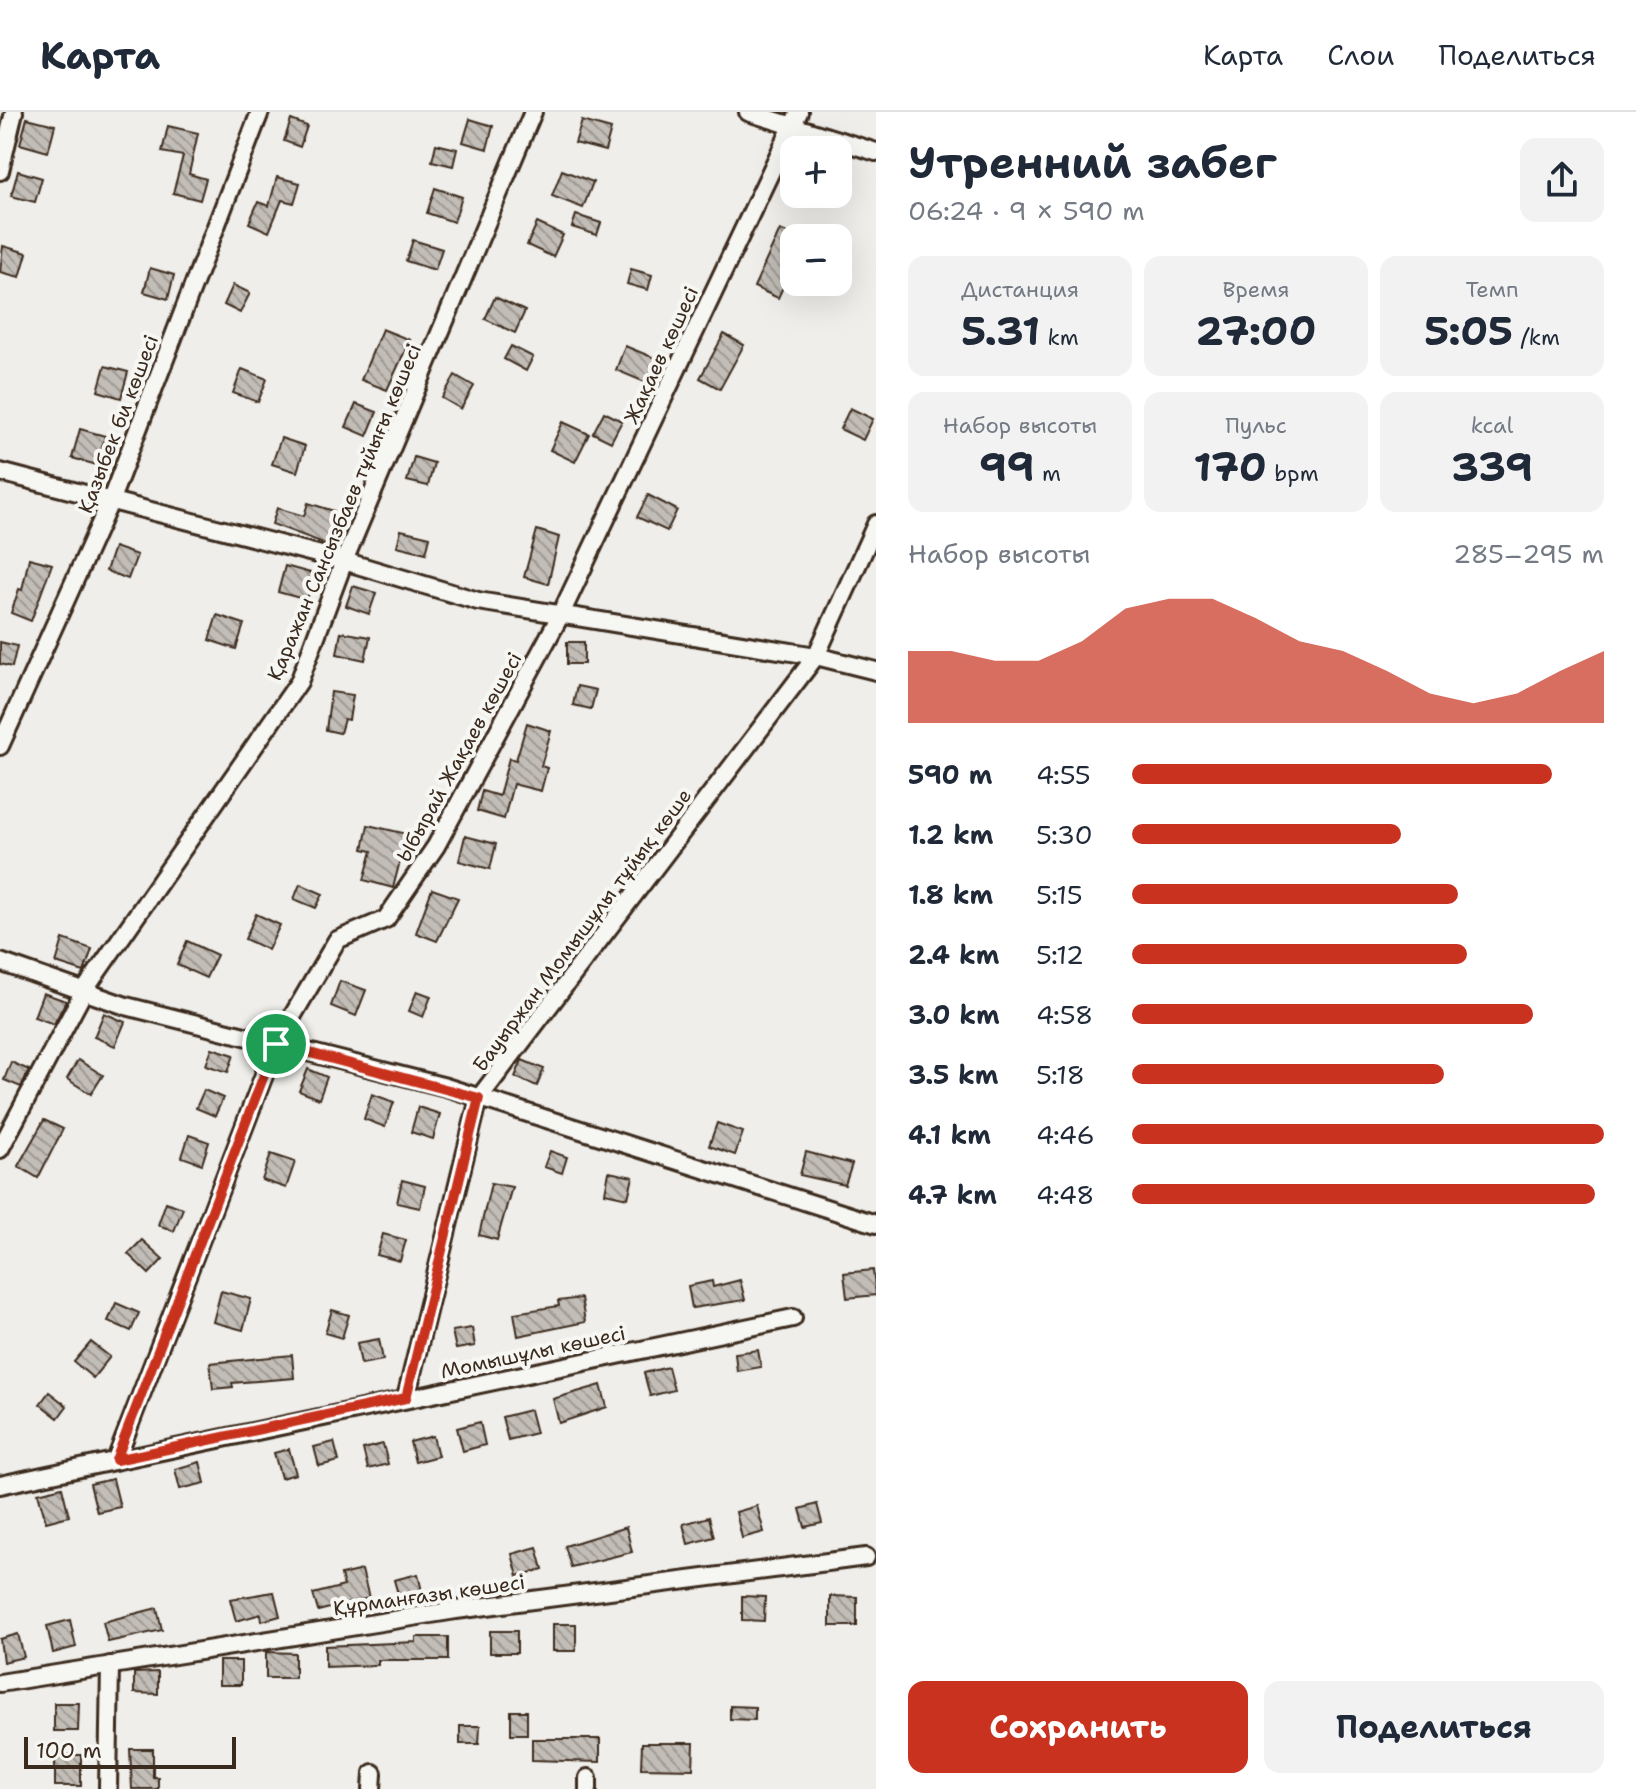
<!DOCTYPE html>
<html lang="ru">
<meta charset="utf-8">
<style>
body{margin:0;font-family:"Shantell Sans",sans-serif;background:#f2f2f3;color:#1f2937;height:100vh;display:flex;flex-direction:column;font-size:30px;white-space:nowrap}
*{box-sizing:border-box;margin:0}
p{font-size:26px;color:#747a83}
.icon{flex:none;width:44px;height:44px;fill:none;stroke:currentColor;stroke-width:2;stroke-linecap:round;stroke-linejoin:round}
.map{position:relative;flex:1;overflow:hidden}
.details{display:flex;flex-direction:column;background:#fff;width:760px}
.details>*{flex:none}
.buttons{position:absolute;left:780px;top:24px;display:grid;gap:16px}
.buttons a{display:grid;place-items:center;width:72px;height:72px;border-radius:16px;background:#fff;box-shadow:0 8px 32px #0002;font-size:40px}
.scale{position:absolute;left:24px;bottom:20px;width:212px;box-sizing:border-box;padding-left:8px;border:4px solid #3b2a1e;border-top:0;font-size:22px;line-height:28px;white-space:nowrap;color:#3b2a1e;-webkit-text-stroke:6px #f6f6f2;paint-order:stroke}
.pin{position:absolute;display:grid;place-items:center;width:68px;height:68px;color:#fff;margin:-34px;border:4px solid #fff;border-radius:50%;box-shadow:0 2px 8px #0007}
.round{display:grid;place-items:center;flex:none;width:84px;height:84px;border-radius:16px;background:#f2f2f3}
.headline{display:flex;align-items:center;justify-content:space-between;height:136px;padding:0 32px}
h1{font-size:44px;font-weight:700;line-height:60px}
.metrics{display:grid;grid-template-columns:repeat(3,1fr);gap:12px;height:136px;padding:8px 32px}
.metrics div{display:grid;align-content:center;border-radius:16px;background:#f2f2f3;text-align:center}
.metrics b{font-size:40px;font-weight:700}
.metrics small{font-size:22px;font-weight:400}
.metrics p{font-size:22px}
.chart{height:224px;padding:16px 32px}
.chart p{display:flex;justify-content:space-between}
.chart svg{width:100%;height:144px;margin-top:8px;fill:#c8321e;opacity:.7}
.cta{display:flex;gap:16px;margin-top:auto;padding:16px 32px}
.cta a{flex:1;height:92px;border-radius:16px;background:#c8321e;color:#fff;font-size:32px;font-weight:700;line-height:92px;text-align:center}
.cta a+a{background:#f2f2f3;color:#1f2937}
ul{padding:0 32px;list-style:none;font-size:26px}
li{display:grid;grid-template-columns:128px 96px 1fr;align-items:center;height:60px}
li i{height:20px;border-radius:10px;background:#c8321e}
header{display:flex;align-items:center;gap:48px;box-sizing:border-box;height:112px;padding:0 40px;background:#fff;border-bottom:2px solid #e0e1e3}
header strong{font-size:38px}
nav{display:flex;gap:44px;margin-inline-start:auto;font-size:28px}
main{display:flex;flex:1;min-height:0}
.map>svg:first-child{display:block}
.building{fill:url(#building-back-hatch);stroke:#3b2a1e;stroke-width:2}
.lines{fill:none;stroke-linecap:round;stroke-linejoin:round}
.street-casing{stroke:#3b2a1e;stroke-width:22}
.street{stroke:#f6f6f2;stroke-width:16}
.route-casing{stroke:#fff;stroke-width:16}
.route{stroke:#c8321e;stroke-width:10}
.labels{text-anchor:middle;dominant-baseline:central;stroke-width:8;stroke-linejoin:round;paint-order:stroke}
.street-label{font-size:20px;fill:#3b2a1e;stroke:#f6f6f2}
</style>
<header>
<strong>Карта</strong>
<nav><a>Карта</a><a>Слои</a><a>Поделиться</a></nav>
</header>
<main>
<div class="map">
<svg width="876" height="1677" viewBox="0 0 876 1677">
<defs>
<pattern id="building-back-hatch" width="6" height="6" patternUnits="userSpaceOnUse" patternTransform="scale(2)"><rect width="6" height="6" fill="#c2bdb7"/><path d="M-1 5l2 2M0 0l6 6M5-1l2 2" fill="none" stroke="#9f9a94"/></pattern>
</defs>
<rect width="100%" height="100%" fill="#efeeea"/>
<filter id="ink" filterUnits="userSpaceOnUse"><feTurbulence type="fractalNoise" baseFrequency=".0125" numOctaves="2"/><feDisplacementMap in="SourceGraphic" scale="16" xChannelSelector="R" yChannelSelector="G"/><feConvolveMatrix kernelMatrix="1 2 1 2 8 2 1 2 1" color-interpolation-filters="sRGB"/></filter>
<g filter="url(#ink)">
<!-- building -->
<g class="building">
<polygon points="27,6 55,13 48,40 20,32"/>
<polygon points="470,7 493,14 487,37 463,30"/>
<polygon points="291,8 307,14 300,35 284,29"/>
<polygon points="582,9 611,17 605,39 575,31"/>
<polygon points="168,14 198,21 189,62 206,67 200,88 173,81 183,44 162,40"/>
<polygon points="436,32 457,37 453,54 432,49"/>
<polygon points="562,58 593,70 583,96 552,84"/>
<polygon points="18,59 42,66 35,90 11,84"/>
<polygon points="277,65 300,71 294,91 282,88 269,120 249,111 258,90 269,94"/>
<polygon points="435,76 462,85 454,110 427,101"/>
<polygon points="576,103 601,111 597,123 572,115"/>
<polygon points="537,111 563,123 553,145 527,133"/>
<polygon points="780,118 794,124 794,151 778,186 754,175"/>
<polygon points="413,128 442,137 435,158 406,149"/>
<polygon points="3,134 27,141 20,165 0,160"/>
<polygon points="150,156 174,163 168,187 144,180"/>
<polygon points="631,157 652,163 648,178 627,172"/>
<polygon points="233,173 250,181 240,201 224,193"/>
<polygon points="495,185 525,199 515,221 485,207"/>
<polygon points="382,217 410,228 387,278 361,268"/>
<polygon points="724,222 744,233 720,277 700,266"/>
<polygon points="511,234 533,245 526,259 504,247"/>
<polygon points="625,234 657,247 647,271 616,258"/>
<polygon points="105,254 128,260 121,286 98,279"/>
<polygon points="242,257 267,267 258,290 233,281"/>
<polygon points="455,263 474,274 461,297 442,286"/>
<polygon points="356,292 377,300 367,324 346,315"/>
<polygon points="850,296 873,307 863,328 840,317"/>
<polygon points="604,300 622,309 611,330 593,321"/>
<polygon points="563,310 589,322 575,350 550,338"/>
<polygon points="80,317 105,324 97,353 72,346"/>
<polygon points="281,326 305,334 297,360 272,352"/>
<polygon points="414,345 434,351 428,374 407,369"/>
<polygon points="648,383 677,398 667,419 637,405"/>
<polygon points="308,391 337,400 326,432 272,412 277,396 304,404"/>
<polygon points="401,418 430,425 426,441 397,434"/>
<polygon points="537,418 559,425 548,472 524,465"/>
<polygon points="114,435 137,443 128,467 106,459"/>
<polygon points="29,446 52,452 31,509 11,501 19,477 22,478"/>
<polygon points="285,454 314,462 307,488 278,480"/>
<polygon points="353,474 376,481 369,502 346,494"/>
<polygon points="217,503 244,512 236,537 209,528"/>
<polygon points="341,520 370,525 365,548 337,542"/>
<polygon points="0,530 17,534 12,555 0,552"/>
<rect x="567" y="530" width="17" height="22"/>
<polygon points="577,574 596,578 591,597 573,593"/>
<polygon points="331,580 353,583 349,608 344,607 340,621 326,618"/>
<polygon points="527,611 551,619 541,654 547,656 541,679 513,672 504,707 477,699 482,679 499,684 509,646 516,648"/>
<polygon points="368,713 407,722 393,776 364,768 372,739 363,737"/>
<polygon points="465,724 496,732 490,757 459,749"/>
<polygon points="300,772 323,782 316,796 294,787"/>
<polygon points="432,777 458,786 437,829 416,821"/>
<polygon points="256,802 280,813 268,838 245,827"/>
<polygon points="63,827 92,837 84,860 56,851"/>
<polygon points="187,829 217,843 206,866 177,853"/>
<polygon points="340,869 366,878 356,904 331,894"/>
<polygon points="417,879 431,884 423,905 409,899"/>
<polygon points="43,881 66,889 54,912 34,905"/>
<polygon points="104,901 125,910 115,934 94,925"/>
<polygon points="212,936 234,943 228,960 206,953"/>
<polygon points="78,948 103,963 91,982 67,967"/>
<polygon points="522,948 544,957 537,974 515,965"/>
<polygon points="11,950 29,958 21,975 4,968"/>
<polygon points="308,957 327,965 319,987 299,979"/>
<polygon points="204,978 223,986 215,1004 196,996"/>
<polygon points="372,982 394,990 385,1015 364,1007"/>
<polygon points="418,995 440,1002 433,1027 411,1020"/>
<polygon points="44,1008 63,1017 38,1066 18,1054"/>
<polygon points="717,1011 743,1020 735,1043 709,1034"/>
<polygon points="189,1023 209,1030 202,1052 182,1045"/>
<polygon points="550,1039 567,1045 562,1061 544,1055"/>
<polygon points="806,1040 852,1052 845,1073 800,1063"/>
<polygon points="271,1042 295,1050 286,1076 262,1068"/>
<polygon points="609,1060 633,1065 628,1086 605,1081"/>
<polygon points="402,1068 425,1074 420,1096 397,1091"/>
<polygon points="491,1071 512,1075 497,1128 479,1123"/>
<polygon points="166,1090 183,1096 174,1119 158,1113"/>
<polygon points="383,1122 406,1128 400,1149 377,1143"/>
<polygon points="142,1128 163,1147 149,1162 128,1142"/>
<polygon points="873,1158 876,1183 847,1186 844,1161"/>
<polygon points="740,1168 745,1188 692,1196 688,1174 712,1169 713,1175"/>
<polygon points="221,1179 251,1187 243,1218 213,1210"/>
<polygon points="581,1186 585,1210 518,1224 514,1201 559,1194 558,1189"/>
<polygon points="116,1191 139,1201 131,1219 108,1209"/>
<polygon points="332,1198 349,1203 342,1226 325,1221"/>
<polygon points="472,1216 475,1234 456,1237 452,1219"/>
<polygon points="379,1227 383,1248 361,1252 357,1231"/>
<polygon points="91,1230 110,1245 93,1266 74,1250"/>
<polygon points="758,1238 761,1255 737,1259 735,1241"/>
<polygon points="292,1243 294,1266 232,1271 233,1275 213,1277 210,1251"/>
<polygon points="668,1255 674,1278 650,1284 644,1261"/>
<polygon points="601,1273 607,1295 559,1311 553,1287"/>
<polygon points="49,1280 67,1294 58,1306 40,1292"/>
<polygon points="530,1298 536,1321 508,1328 502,1305"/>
<polygon points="480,1310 485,1333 463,1339 457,1316"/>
<polygon points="433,1324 438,1344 415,1350 410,1330"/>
<polygon points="334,1330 339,1349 319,1354 314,1335"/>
<polygon points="383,1332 388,1352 368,1357 363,1337"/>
<polygon points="289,1337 296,1362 281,1366 274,1341"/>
<polygon points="200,1350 205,1371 180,1377 175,1357"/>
<polygon points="113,1367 120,1395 97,1400 90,1372"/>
<polygon points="62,1375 69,1404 46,1410 38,1381"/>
<polygon points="817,1392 822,1411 805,1415 800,1397"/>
<polygon points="757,1394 764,1420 742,1426 736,1400"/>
<polygon points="709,1405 714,1425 688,1432 683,1412"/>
<polygon points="626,1415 632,1440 571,1455 565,1434"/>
<polygon points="537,1435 543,1457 518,1464 512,1442"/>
<polygon points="362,1458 369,1486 318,1499 313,1482 344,1474 341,1463"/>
<polygon points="418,1462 423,1484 400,1489 394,1468"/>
<polygon points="274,1480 280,1504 262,1509 261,1502 236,1509 230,1487"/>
<polygon points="742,1484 765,1485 764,1509 742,1508"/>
<polygon points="830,1484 857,1485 857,1514 830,1514"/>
<polygon points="157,1496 162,1518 108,1530 103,1510"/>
<polygon points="70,1508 76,1535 53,1541 47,1514"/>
<rect x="553" y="1512" width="23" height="27"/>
<rect x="490" y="1519" width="27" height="22"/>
<polygon points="18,1522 24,1545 3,1550 0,1527"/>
<polygon points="416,1525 448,1525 448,1548 378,1548 378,1553 325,1555 325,1534 416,1530"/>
<polygon points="266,1540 295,1541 295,1566 266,1566"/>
<rect x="219" y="1549" width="22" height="24"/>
<polygon points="158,1560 158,1582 134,1581 134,1561"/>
<polygon points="54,1591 79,1591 78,1619 54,1619"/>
<polygon points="730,1594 755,1595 755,1608 730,1607"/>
<rect x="511" y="1599" width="16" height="23"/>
<polygon points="460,1614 480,1614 479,1632 460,1632"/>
<polygon points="532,1627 600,1627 600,1650 532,1648"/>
<polygon points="642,1631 694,1631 693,1657 641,1656"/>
<polygon points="130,1637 153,1637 153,1665 158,1665 158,1677 132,1677"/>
<rect x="55" y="1643" width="26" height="31"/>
</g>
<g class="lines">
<!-- street casing -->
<g class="street-casing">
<g id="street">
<polyline points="748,0 876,40"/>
<polyline points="0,59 14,0"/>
<polyline points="0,360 344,449 478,489 816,544 876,559"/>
<polyline points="0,634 110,390 260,0"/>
<polyline points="0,850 126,894 446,975 876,1112"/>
<polyline points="0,1037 84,879 299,570 344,449 533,0"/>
<polyline points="406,1286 479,986 816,544 876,412"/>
<polyline points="116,1348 276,932 337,828 386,807 436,734 560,504 799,0"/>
<polyline points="0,1373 793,1206"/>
<polyline points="0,1571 456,1498 866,1445"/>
<polyline points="108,1677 110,1553"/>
<polyline points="372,1677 373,1661"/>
<polyline points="588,1677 588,1666"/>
</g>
</g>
<!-- street -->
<use href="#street" class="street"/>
</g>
</g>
<g class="lines" filter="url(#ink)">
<!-- route casing -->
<g class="route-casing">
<polygon id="route" points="276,932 479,986 406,1286 116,1348"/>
</g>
<!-- route -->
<use href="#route" class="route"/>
</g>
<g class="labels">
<!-- street labels -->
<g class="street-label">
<text transform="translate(661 243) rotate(-65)">Жақаев көшесі</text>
<text transform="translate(118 312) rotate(-69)">Қазыбек би көшесі</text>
<text transform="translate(344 400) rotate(-67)">Қаражан Сансызбаев тұйығы көшесі</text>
<text transform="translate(459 645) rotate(-61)">Ыбырай Жақаев көшесі</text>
<text transform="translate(582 818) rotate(-53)">Бауыржан Момышұлы тұйық көше</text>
<text transform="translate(533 1240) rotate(-12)">Момышұлы көшесі</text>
<text transform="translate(429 1483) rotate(-8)">Құрманғазы көшесі</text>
</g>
</g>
</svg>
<div class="buttons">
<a>+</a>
<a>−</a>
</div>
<div class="scale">100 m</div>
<div class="pin" style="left:276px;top:932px;background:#1e9e55"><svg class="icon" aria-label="arrive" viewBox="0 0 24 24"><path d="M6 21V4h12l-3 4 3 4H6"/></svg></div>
</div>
<section class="details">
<div class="headline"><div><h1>Утренний забег</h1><p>06:24 · 9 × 590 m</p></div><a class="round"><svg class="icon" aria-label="share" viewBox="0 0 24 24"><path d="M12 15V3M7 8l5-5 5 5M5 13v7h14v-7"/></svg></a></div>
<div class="metrics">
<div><p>Дистанция</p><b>5.31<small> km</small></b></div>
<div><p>Время</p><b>27:00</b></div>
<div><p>Темп</p><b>5:05<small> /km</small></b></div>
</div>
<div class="metrics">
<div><p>Набор высоты</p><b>99<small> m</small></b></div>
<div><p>Пульс</p><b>170<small> bpm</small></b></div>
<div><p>kcal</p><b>339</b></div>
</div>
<div class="chart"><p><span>Набор высоты</span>285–295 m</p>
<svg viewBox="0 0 160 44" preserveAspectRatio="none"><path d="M0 44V22L10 22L20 25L30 25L40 19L50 9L60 6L70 6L80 12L90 19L100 22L110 28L120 35L130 38L140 35L150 28L160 22V44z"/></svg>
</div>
<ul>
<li><b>590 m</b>4:55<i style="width:89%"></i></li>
<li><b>1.2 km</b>5:30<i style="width:57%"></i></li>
<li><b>1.8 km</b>5:15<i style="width:69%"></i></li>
<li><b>2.4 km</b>5:12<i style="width:71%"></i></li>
<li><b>3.0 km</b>4:58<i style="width:85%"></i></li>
<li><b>3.5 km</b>5:18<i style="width:66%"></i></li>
<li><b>4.1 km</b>4:46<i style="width:100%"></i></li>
<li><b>4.7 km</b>4:48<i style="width:98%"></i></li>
</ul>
<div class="cta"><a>Сохранить</a><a>Поделиться</a></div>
</section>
</main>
